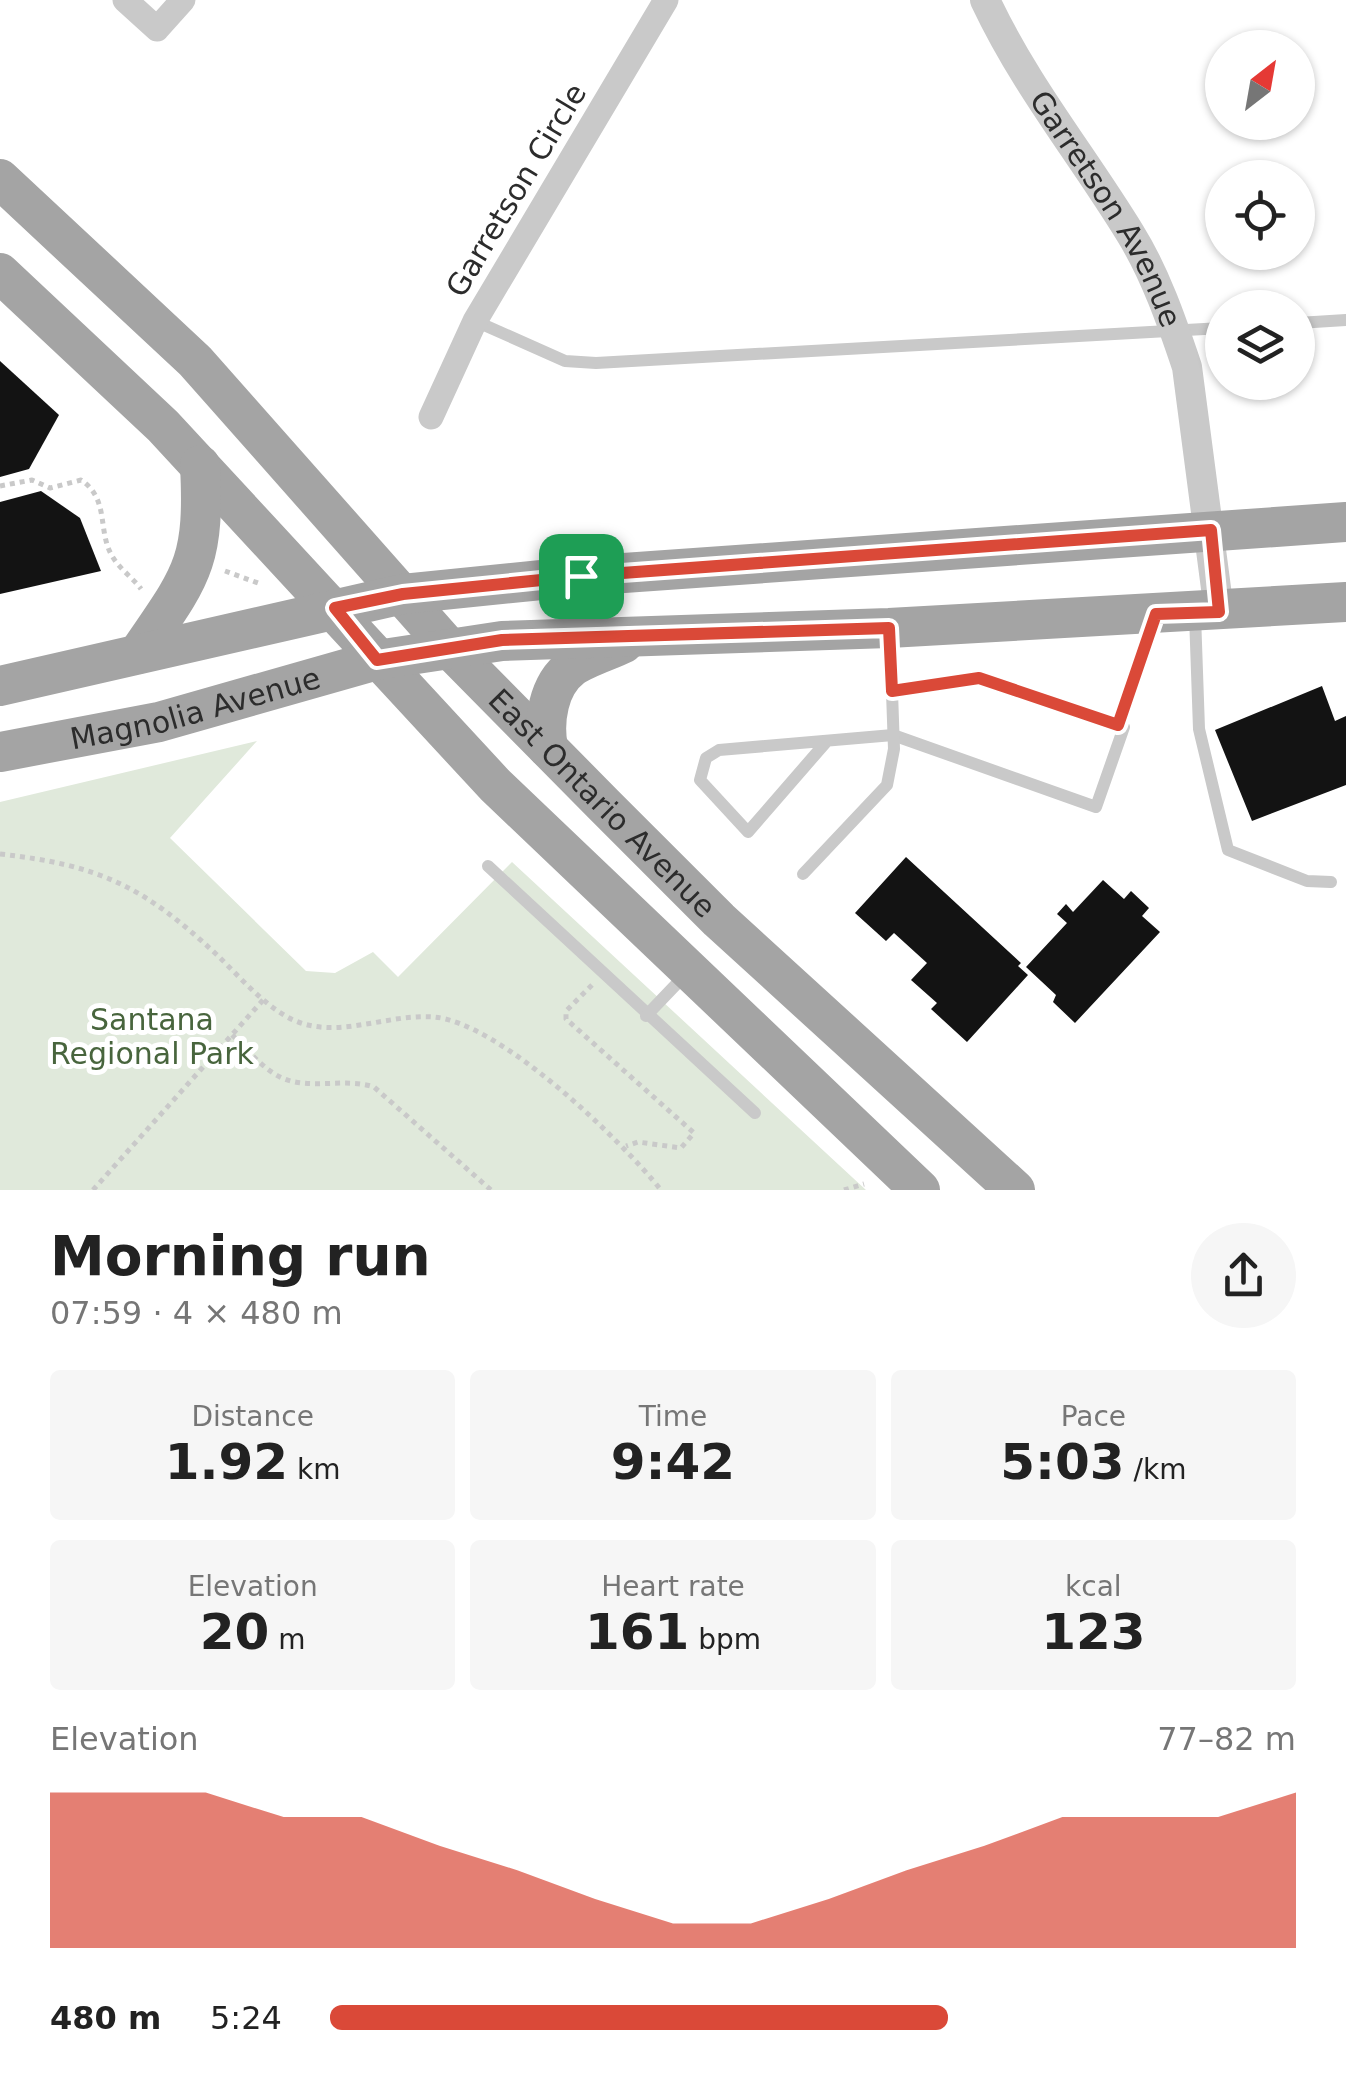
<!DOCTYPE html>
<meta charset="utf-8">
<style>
body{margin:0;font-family:"DejaVu Sans",sans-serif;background:#f6f6f6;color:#222;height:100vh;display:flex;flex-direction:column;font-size:38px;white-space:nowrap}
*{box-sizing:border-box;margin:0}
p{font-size:32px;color:#767676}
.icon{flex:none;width:55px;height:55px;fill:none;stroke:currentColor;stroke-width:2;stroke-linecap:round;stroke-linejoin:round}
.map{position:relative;height:1190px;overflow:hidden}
.panel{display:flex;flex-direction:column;background:#fff;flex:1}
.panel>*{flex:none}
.needle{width:65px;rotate:31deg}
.buttons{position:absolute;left:1205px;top:30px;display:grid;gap:20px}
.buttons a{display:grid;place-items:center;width:110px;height:110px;border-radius:50%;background:#fff;box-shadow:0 2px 8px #0004;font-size:50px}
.pin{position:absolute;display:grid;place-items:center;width:85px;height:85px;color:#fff;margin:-42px;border-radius:20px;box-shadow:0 5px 15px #0006}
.round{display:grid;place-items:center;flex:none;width:105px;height:105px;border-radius:52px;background:#f6f6f6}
.headline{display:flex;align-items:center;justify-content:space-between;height:170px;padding:0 50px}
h1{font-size:55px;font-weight:800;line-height:75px}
.metrics{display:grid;grid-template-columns:repeat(3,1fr);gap:15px;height:170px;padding:10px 50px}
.metrics div{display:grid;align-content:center;border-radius:10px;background:#f6f6f6;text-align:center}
.metrics b{font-size:50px;font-weight:800}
.metrics small{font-size:28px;font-weight:400}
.metrics p{font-size:28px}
.chart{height:280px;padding:20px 50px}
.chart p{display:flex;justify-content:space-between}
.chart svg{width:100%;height:180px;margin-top:10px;fill:#da4938;opacity:.7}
ul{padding:0 50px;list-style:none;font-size:32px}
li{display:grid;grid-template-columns:160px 120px 1fr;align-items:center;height:75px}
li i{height:25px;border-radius:12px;background:#da4938}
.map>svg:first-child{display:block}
.park{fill:#e0e9db}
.building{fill:#131313}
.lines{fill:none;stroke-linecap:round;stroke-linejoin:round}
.path{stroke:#c9c9c9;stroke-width:5;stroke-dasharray:5 5;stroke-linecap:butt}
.service{stroke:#c9c9c9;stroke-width:12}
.minor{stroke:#c9c9c9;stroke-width:25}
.tertiary{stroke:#c9c9c9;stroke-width:30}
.primary{stroke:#a4a4a4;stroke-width:40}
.route-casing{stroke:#fff;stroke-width:20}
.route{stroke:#da4938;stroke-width:12}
.labels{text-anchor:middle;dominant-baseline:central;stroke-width:10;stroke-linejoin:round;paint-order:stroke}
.street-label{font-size:30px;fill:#2c2c2c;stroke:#fff}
.park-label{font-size:30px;fill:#48653d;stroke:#fff}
</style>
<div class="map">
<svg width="1346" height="1190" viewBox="0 0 1346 1190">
<rect width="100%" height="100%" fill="#fff"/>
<!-- park -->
<polygon class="park" points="257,741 170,838 306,971 335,973 373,952 398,977 512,862 866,1190 0,1190 0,802"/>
<!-- building -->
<g class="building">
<polygon points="0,361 59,415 29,469 0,477"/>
<polygon points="41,491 80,518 101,571 0,594 0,502"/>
<polygon points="1322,686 1335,721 1346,716 1346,785 1252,821 1215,730"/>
<polygon points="906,857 1021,963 1018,966 1028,975 967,1042 931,1009 937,1003 911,980 927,963 894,933 886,941 855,913"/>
<polygon points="1103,880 1124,899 1131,891 1149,908 1142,916 1160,932 1075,1023 1053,1002 1056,995 1026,967 1067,923 1057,914 1066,904 1073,912"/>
</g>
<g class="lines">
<!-- path -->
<g class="path">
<path d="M0,486L32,480L50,488L81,480C111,500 96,533 114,559C121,570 133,578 141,589"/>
<polyline points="225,571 258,583"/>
<path d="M0,854C99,865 143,886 216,954C237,974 259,1000 284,1015C330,1044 384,1013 434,1017C500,1023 620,1139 661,1190"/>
<polyline points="592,985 566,1011 566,1019 694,1133 681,1148 638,1142 626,1146"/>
<path d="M232,1035C246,1048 262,1068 280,1077C308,1091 344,1077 374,1087L491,1190"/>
<polyline points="93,1190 264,999"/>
<polyline points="844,1190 864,1184"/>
</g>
<!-- service -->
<g class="service">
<polyline points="475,321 565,361 596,363 1222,328"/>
<polyline points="1298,323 1346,320"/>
<polyline points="1195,615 1199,729 1228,850 1307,881 1331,882"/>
<polyline points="1118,725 1155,619"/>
<polyline points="827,741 748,832 700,780 706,758 719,750 893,735 1096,807 1124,727 979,678 892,691"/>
<polyline points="488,866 755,1113"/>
<polyline points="803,874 887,785 894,749 890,635"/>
<polyline points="646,1016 687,973"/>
</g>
<!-- minor -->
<g class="minor">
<polyline points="125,0 157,29 183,0"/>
<polyline points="431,417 475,321 666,0"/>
</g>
<!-- tertiary -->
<path class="tertiary" id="s1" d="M985,0C1026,87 1081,153 1130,233C1155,273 1172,322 1187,367L1219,611"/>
<!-- primary -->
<g class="primary">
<path id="s2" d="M0,179L195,361L449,648L604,805L719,920L1015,1190"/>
<polyline points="0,273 163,426 495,785 920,1190"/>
<path d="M138,654C192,575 205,564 200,465"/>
<polyline points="0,686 403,594 581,576 1346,522"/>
<path d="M548,748C543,721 548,685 572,667C586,657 608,651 624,643"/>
<path id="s3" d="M0,752L159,722L377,660L502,641L889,628L1346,602"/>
</g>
</g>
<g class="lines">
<!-- route casing -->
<g class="route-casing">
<polygon id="route" points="1211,530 1219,612 1156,614 1118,725 979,678 892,691 889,628 502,640 377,660 335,608 403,594 581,576"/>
</g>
<!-- route -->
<use href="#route" class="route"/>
</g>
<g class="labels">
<!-- street labels -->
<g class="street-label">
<text transform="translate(516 190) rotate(-59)">Garretson Circle</text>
<text stroke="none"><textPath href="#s1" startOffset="242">Garretson Avenue</textPath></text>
<text stroke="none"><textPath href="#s3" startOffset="200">Magnolia Avenue</textPath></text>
<text stroke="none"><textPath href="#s2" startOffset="868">East Ontario Avenue</textPath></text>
</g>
<!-- park labels -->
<g class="park-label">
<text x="152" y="1019">Santana<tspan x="152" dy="34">Regional Park</tspan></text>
</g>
</g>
</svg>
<div class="buttons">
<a><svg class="needle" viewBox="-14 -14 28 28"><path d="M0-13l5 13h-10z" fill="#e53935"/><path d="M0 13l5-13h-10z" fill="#767676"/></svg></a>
<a><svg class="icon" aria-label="locate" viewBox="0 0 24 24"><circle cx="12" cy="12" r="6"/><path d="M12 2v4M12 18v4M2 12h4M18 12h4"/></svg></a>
<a><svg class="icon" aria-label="layers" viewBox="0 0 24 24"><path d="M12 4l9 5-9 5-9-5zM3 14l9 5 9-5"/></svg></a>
</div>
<div class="pin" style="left:581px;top:576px;background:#1e9e55"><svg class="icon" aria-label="arrive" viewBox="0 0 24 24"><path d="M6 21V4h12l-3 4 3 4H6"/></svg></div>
</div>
<section class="panel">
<div class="headline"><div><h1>Morning run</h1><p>07:59 · 4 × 480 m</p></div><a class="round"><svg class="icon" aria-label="share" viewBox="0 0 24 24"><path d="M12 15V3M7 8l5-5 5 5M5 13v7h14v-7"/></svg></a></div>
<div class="metrics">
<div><p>Distance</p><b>1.92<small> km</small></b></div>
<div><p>Time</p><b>9:42</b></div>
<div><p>Pace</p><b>5:03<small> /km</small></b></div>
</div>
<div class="metrics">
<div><p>Elevation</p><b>20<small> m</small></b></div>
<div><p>Heart rate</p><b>161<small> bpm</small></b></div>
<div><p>kcal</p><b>123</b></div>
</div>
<div class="chart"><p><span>Elevation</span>77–82 m</p>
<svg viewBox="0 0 160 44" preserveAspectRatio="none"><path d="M0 44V6L10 6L20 6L30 12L40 12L50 19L60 25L70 32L80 38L90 38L100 32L110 25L120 19L130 12L140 12L150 12L160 6V44z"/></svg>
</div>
<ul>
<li><b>480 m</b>5:24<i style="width:64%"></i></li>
</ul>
</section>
